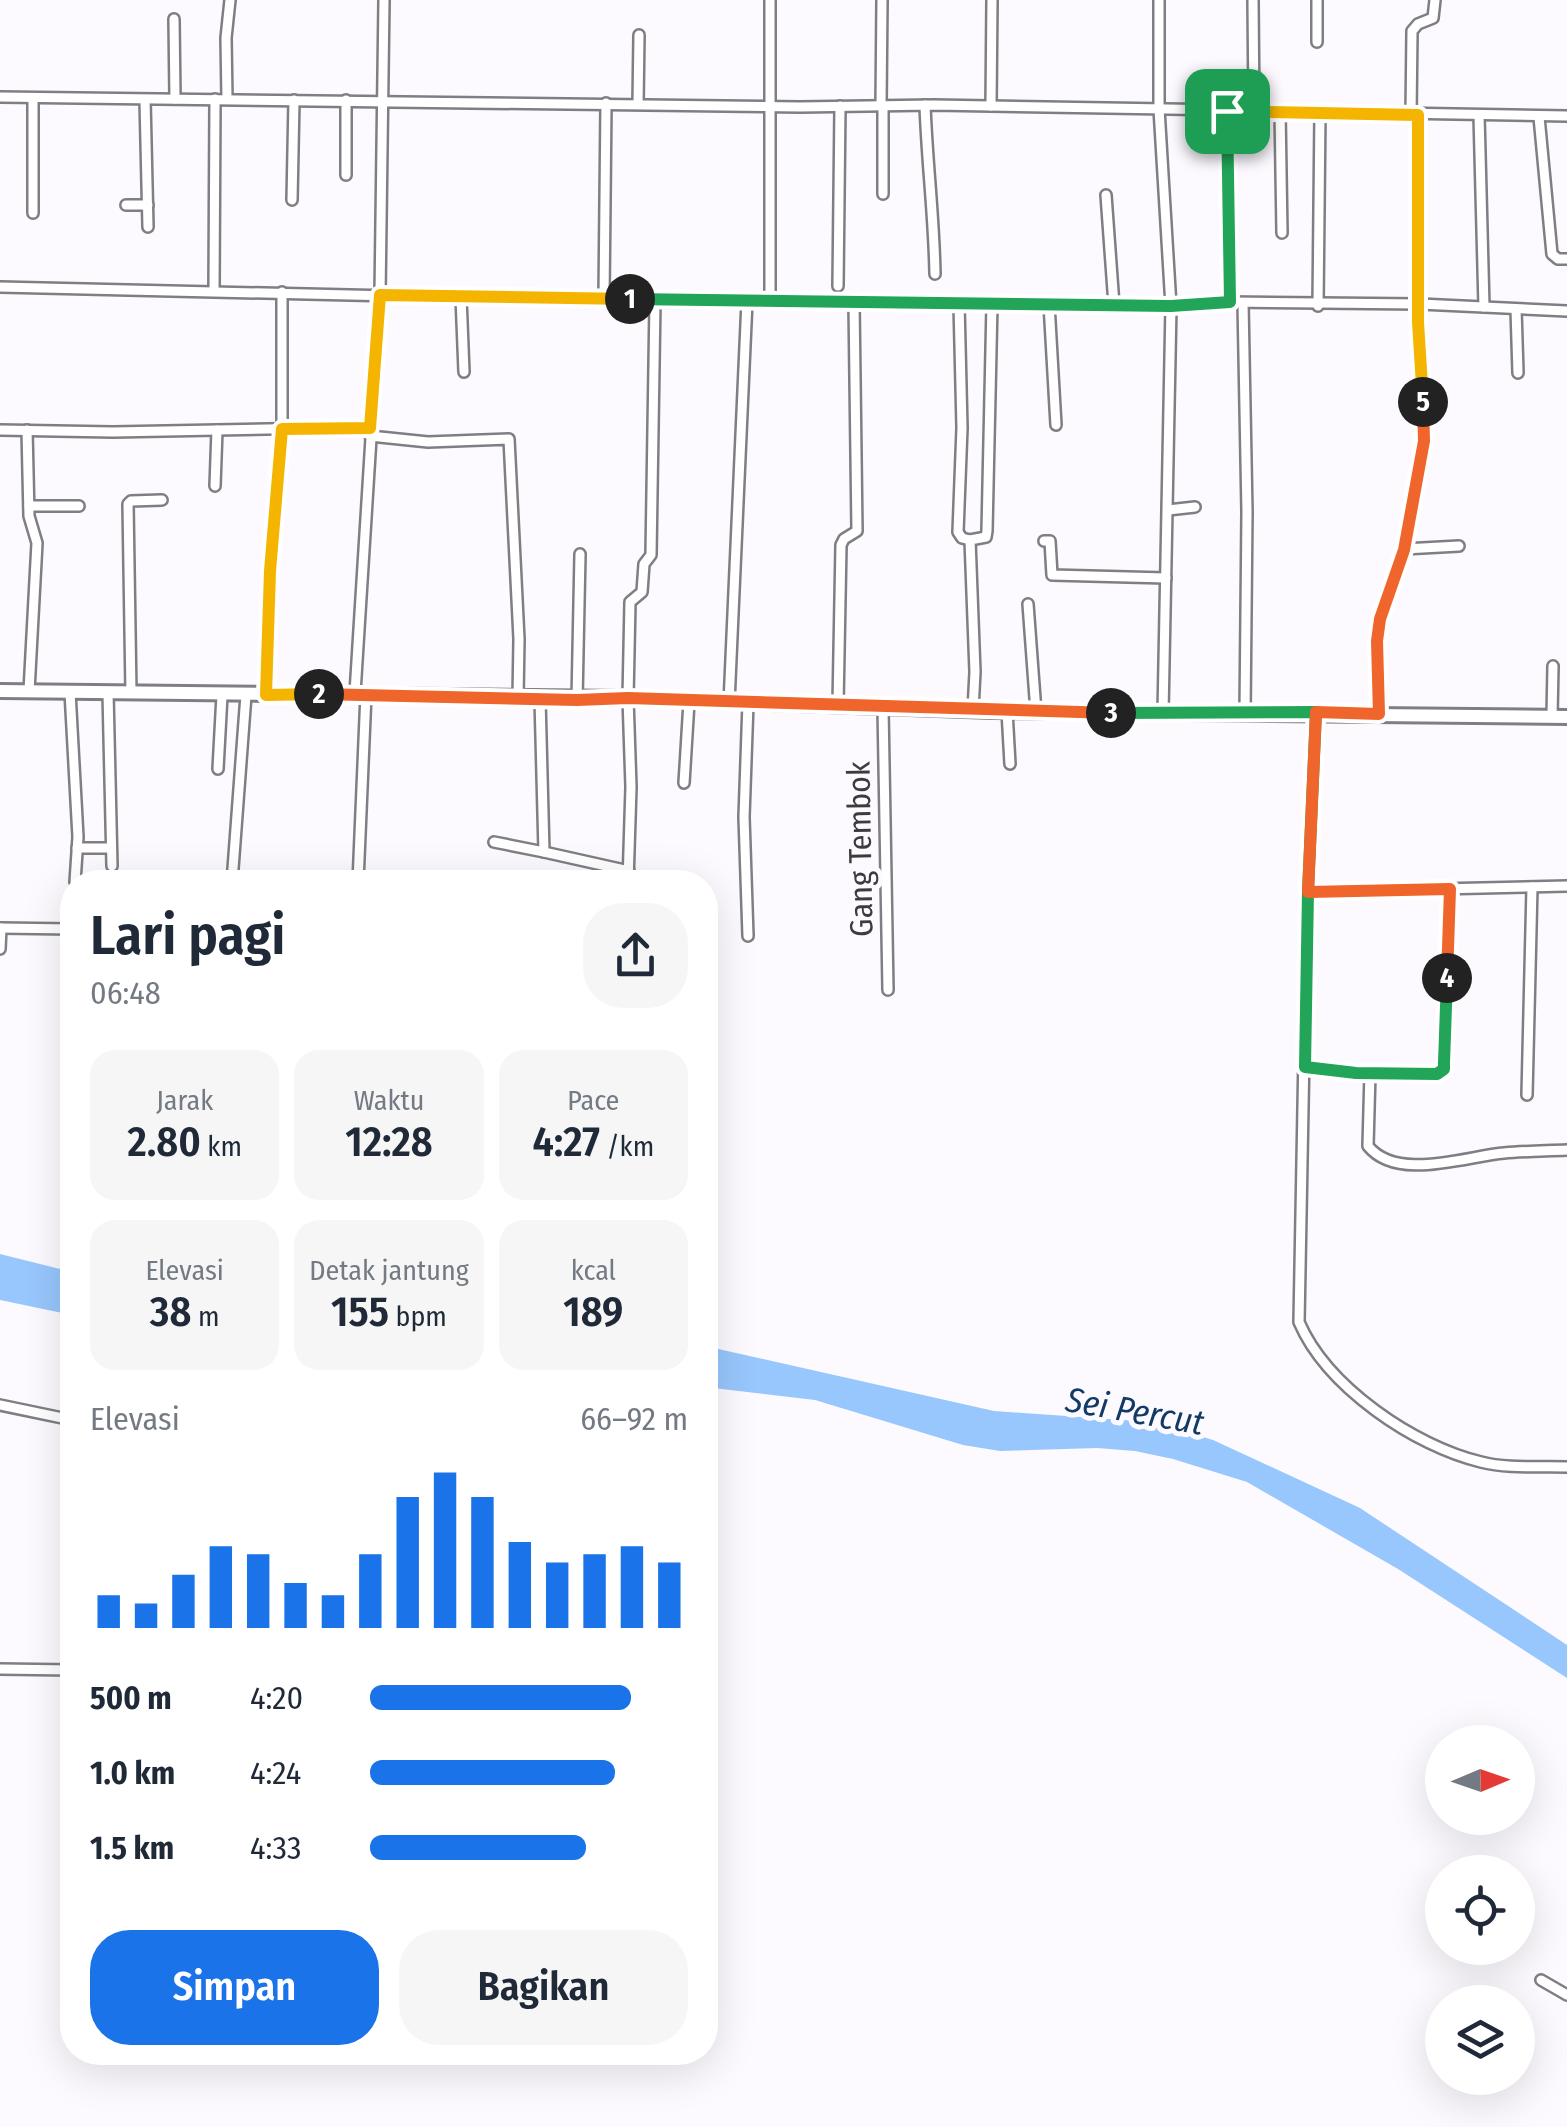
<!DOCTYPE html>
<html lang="id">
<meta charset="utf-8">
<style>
body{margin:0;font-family:"Fira Sans Condensed",sans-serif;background:#f6f6f7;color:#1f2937;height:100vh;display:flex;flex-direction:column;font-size:38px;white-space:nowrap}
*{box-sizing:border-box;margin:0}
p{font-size:32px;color:#747a83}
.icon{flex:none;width:55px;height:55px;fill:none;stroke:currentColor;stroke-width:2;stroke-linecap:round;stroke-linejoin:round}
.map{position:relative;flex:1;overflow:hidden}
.side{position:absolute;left:60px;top:870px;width:658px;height:1195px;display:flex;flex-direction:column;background:#fff;border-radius:40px;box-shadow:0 10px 40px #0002}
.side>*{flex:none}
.needle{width:65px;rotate:88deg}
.controls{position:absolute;left:1425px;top:1725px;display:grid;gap:20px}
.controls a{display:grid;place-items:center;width:110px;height:110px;border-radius:50%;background:#fff;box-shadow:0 10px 40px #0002;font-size:50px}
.pin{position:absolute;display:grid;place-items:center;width:85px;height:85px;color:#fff;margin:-42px;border-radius:20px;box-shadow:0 5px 15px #0006}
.km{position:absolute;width:50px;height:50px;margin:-25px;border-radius:50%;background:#222;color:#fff;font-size:28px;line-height:50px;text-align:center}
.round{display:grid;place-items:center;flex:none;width:105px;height:105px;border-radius:40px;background:#f6f6f7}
.headline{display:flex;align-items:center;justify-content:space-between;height:170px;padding:0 30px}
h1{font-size:55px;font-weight:600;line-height:75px}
.metrics{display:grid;grid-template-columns:repeat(3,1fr);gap:15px;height:170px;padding:10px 30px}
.metrics div{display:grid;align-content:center;border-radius:25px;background:#f6f6f7;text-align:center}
.metrics b{font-size:42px;font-weight:600}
.metrics small{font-size:28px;font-weight:400}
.metrics p{font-size:28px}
.chart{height:280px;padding:20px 30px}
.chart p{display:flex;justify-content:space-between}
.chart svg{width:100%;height:180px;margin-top:10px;stroke:#1a73e8;stroke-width:6}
.button{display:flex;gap:20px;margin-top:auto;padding:20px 30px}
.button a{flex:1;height:115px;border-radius:40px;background:#1a73e8;color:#fff;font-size:40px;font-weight:600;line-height:115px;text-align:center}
.button a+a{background:#f6f6f7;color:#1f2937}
ul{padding:0 30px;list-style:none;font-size:32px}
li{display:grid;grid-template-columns:160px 120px 1fr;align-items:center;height:75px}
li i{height:25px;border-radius:12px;background:#1a73e8}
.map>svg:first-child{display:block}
.water{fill:#98c7fd}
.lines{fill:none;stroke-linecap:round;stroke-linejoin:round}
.street-casing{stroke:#807e84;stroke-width:14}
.secondary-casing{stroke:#807e84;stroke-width:18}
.street{stroke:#fff;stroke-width:9}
.secondary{stroke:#fff;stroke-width:12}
.split-1-casing{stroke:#fff;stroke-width:20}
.split-2-casing{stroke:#fff;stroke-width:20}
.split-3-casing{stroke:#fff;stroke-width:20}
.split-4-casing{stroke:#fff;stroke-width:20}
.split-5-casing{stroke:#fff;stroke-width:20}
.split-6-casing{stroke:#fff;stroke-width:20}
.split-1{stroke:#22a559;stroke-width:12}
.split-2{stroke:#f5b400;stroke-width:12}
.split-3{stroke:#f0652b;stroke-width:12}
.split-4{stroke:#22a559;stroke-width:12}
.split-5{stroke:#f0652b;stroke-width:12}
.split-6{stroke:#f5b400;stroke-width:12}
.labels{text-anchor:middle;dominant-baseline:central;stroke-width:10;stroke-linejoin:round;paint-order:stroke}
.street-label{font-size:32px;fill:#3c3c3e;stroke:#fcfaff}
.water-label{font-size:35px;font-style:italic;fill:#113b66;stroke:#fcfaff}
</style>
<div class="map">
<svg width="1567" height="2127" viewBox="0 0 1567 2127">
<rect width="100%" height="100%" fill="#fcfaff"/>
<!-- water -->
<g class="water">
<polygon points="0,1254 72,1272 72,1315 0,1300"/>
<polygon points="705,1346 994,1411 1153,1422 1213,1440 1360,1508 1567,1645 1567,1678 1398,1569 1247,1482 1173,1459 1135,1451 1097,1448 1000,1451 963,1445 815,1400 705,1387"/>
</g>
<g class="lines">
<!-- street casing -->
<g class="street-casing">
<g id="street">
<polyline points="770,0 770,301"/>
<polyline points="1159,0 1159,109 1171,306 1163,713"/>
<polyline points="1253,0 1254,111"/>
<polyline points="1317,0 1317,42"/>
<polyline points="174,19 175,99"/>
<polyline points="0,97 800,107 934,105 1567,116"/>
<polyline points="227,99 226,38 230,0"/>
<polyline points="145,100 148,227"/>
<polyline points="346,100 346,175"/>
<polyline points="638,104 639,35"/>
<path d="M925,105C927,162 934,216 935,274"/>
<polyline points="881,106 882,0"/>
<polyline points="991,106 992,0"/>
<polyline points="1227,111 1230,302"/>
<polyline points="1280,111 1282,233"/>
<polyline points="1411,115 1412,31 1418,24 1433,18 1435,0"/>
<polyline points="1479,115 1484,307"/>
<polyline points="1539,117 1552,254 1558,259 1567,259"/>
<polyline points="883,194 883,106"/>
<polyline points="1106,195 1114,305"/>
<polyline points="292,200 294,100"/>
<polyline points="126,205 148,205"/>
<polyline points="33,213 33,98"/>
<polyline points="838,286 840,106"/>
<polyline points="0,287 521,299 583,297 655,302 1171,306 1230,302 1420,304 1567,311"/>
<polyline points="214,291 215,99"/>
<polyline points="461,297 464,372"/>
<polyline points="604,298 606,103"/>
<polyline points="1243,303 1247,512 1245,713"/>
<polyline points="959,304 962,428 958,532 962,538 970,540"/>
<polyline points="1049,304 1056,425"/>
<polyline points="1318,306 1320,112"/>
<polyline points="1516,309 1518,373"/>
<polyline points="0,430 113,432 370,427"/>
<polyline points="27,430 29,516 37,543 29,691"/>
<polyline points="370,436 428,442 509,439 519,639 518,698"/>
<polyline points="215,486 217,430"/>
<polyline points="29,506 79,506"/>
<polyline points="1168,510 1195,507"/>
<polyline points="1044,541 1050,541 1052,575 1166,578"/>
<polyline points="1404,549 1459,546"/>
<polyline points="1028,604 1036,712"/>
<polyline points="70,692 78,837 75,882"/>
<polyline points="108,693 112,866"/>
<polyline points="131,693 128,504 131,501 162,500"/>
<polyline points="355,693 380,295 384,0"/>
<polyline points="266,695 270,571 282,429 282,292"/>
<polyline points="540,699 544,852 629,871"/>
<polyline points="577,700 580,554"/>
<polyline points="729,703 747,301"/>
<polyline points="838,705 841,545 844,539 857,531 854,303"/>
<polyline points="883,708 888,990"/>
<polyline points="973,710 975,672 970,540 986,537 987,531 992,304"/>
<polyline points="1007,711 1010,764"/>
<path d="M1316,712L1307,892L1299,1322C1327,1387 1414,1446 1481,1462C1508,1469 1539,1466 1567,1467"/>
<polyline points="1379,713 1376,662 1380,619 1404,549 1423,441 1419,321 1418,115"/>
<polyline points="1552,716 1553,666"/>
<polyline points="218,769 222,695"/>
<polyline points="684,783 689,702"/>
<polyline points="494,842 544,852"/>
<polyline points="77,848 111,848"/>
<polyline points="232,882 246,695"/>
<polyline points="358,882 366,694"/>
<polyline points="628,882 631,787 628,698 630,602 642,592 644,564 651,555 655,302"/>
<polyline points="1307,892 1567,886"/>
<polyline points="0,928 72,929"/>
<polyline points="748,936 744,817 748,703"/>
<polyline points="0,949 1,928"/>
<path d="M1305,1067C1328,1070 1429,1080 1444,1069L1450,889"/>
<path d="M1370,1073L1368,1146C1397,1182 1467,1156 1504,1153C1525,1151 1546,1151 1567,1150"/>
<polyline points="1527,1095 1532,887"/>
<polyline points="0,1405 72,1420"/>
<polyline points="0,1669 72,1670"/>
<polyline points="1541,1980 1567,1995"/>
</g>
</g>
<!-- secondary casing -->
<g class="secondary-casing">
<polyline id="secondary" points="0,691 628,698 992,711 1567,717"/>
</g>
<!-- street -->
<use href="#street" class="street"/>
<!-- secondary -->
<use href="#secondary" class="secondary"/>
</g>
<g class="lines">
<!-- split-1 casing -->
<g class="split-1-casing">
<polyline id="split-1" points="630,299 1171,306 1230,302 1227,111"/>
</g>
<!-- split-2 casing -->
<g class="split-2-casing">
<polyline id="split-2" points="319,694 266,695 270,571 282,429 370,428 380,295 630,299"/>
</g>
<!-- split-3 casing -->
<g class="split-3-casing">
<polyline id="split-3" points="319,694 577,700 628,698 1111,713"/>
</g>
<!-- split-4 casing -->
<g class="split-4-casing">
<polyline id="split-4" points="1111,713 1316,712 1308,892 1305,1067 1356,1073 1437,1074 1444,1069 1444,1063 1447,978"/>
</g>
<!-- split-5 casing -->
<g class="split-5-casing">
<polyline id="split-5" points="1423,402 1424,441 1404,550 1380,619 1377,641 1379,714 1316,712 1308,892 1450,889 1447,978"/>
</g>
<!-- split-6 casing -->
<g class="split-6-casing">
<polyline id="split-6" points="1227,111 1418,115 1418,322 1423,402"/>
</g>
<!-- split-1 -->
<use href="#split-1" class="split-1"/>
<!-- split-2 -->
<use href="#split-2" class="split-2"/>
<!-- split-3 -->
<use href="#split-3" class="split-3"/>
<!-- split-4 -->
<use href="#split-4" class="split-4"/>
<!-- split-5 -->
<use href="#split-5" class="split-5"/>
<!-- split-6 -->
<use href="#split-6" class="split-6"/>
</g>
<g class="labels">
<!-- street labels -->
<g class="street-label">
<text transform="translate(860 849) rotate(-91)">Gang Tembok</text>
</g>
<!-- water labels -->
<g class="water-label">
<text transform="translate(1135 1411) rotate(10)">Sei Percut</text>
</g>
</g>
</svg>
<div class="controls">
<a><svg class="needle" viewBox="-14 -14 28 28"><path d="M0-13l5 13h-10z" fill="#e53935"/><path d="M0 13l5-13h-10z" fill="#747a83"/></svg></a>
<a><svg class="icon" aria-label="locate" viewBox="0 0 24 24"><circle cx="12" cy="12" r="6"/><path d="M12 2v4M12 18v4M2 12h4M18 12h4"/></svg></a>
<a><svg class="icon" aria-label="layers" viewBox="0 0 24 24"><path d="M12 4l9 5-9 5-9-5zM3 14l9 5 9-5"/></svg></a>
</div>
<div class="pin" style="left:1227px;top:111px;background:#1e9e55"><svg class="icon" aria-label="arrive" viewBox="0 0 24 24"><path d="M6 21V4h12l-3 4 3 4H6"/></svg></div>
<b class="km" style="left:630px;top:299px">1</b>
<b class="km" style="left:319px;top:694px">2</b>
<b class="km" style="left:1111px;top:713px">3</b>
<b class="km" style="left:1447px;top:978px">4</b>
<b class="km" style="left:1423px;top:402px">5</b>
<section class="side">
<div class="headline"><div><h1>Lari pagi</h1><p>06:48</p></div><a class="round"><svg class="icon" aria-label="share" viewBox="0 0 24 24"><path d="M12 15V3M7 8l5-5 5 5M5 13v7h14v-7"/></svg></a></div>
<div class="metrics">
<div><p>Jarak</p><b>2.80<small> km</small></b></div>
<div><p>Waktu</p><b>12:28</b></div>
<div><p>Pace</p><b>4:27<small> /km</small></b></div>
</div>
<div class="metrics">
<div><p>Elevasi</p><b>38<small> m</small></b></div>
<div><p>Detak jantung</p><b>155<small> bpm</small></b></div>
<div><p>kcal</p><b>189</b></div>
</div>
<div class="chart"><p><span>Elevasi</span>66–92 m</p>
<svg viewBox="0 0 160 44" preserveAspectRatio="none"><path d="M5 44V36M15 44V38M25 44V31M35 44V24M45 44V26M55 44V33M65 44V36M75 44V26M85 44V12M95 44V6M105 44V12M115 44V23M125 44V28M135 44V26M145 44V24M155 44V28"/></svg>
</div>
<ul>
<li><b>500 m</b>4:20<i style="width:82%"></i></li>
<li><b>1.0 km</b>4:24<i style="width:77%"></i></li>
<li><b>1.5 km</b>4:33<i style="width:68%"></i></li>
</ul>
<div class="button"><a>Simpan</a><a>Bagikan</a></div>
</section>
</div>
